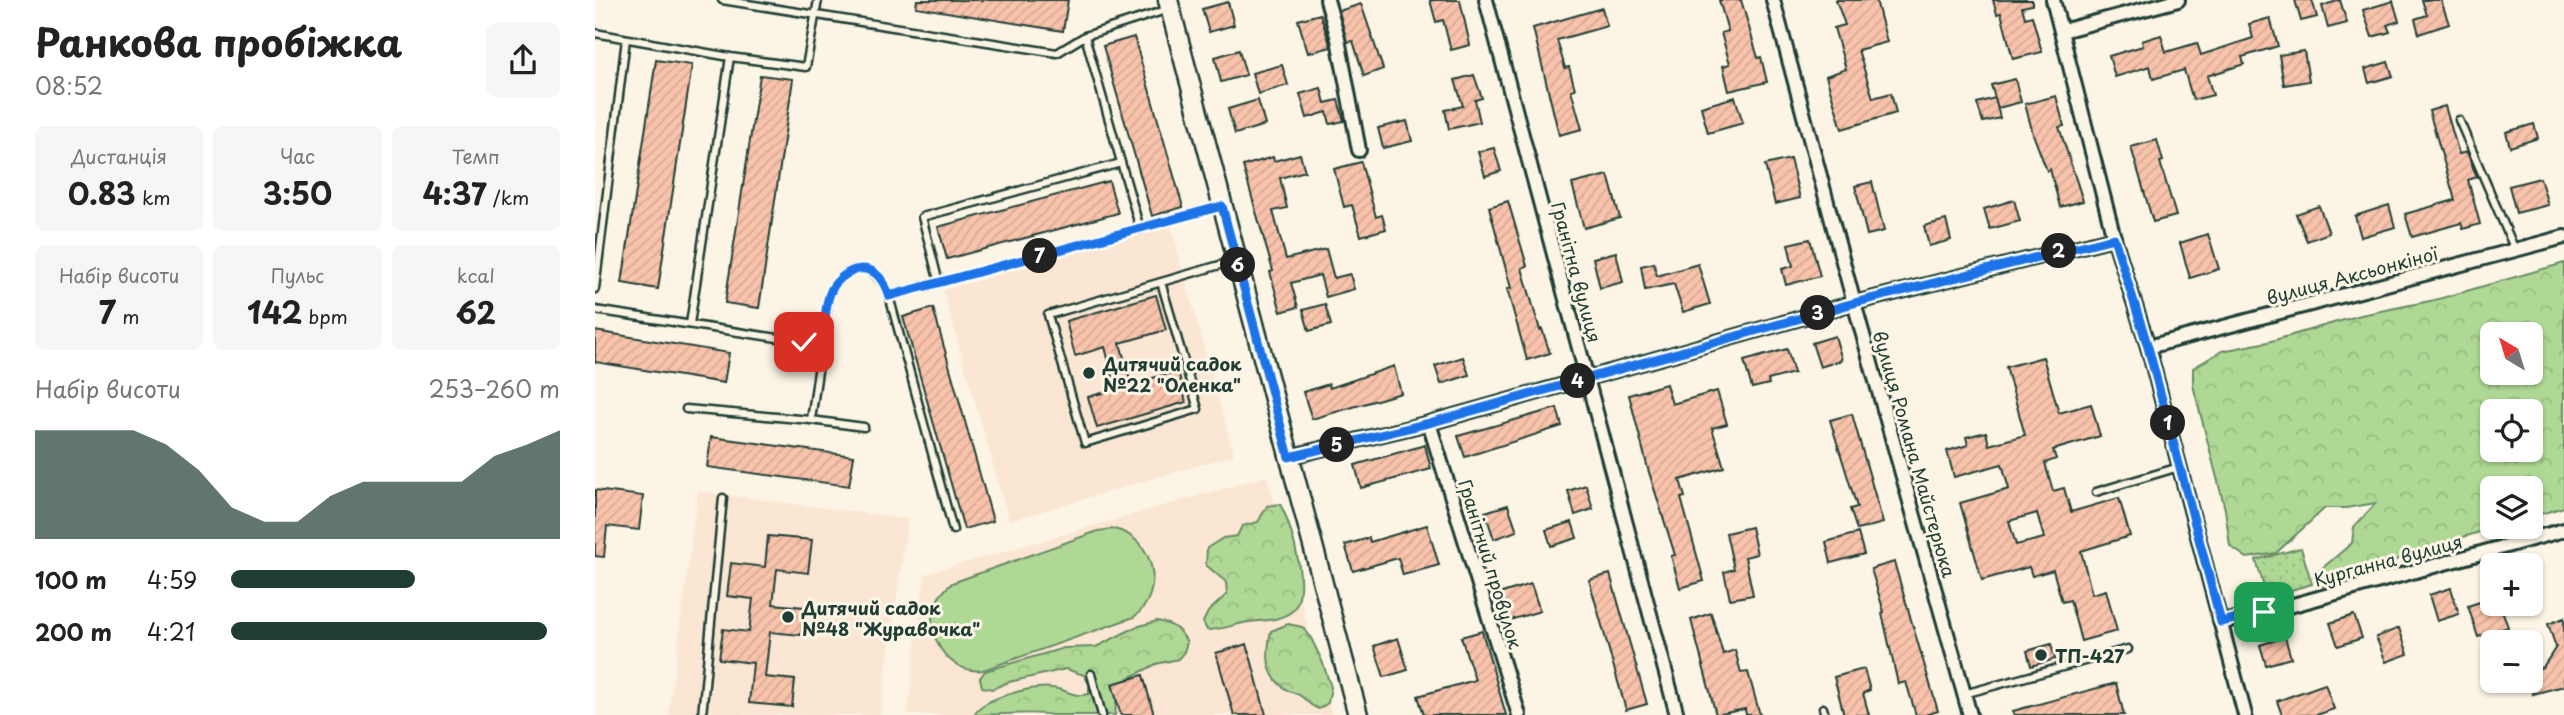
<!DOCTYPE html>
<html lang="uk">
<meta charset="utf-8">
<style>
body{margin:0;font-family:"Playpen Sans",sans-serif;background:#f6f6f6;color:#222;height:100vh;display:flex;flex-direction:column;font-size:26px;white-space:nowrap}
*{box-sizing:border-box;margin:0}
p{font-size:23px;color:#767676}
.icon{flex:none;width:38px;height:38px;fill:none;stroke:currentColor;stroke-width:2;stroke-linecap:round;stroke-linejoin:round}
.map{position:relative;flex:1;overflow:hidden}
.sheet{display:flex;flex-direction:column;background:#fff;width:595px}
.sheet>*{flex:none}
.needle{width:46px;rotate:322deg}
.controls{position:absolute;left:1885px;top:322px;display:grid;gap:14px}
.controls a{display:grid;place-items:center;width:63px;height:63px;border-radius:10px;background:#fff;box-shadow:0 2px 5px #0004;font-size:35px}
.pin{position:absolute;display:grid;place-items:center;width:60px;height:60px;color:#fff;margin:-30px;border-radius:14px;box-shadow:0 4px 10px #0006}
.km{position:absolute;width:35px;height:35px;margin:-18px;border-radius:50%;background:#222;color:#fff;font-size:19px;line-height:35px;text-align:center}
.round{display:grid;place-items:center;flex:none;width:74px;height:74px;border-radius:10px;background:#f6f6f6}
.head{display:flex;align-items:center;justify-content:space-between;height:119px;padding:0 35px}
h1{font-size:38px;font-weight:700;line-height:52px}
.stats{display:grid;grid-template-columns:repeat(3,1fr);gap:10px;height:119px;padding:7px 35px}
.stats div{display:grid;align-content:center;border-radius:10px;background:#f6f6f6;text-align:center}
.stats b{font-size:30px;font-weight:700}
.stats small{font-size:19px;font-weight:400}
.stats p{font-size:19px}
.chart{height:196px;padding:14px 35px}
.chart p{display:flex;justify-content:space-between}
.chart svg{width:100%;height:126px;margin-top:7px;fill:#1f3d34;opacity:.7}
ul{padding:0 35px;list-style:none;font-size:23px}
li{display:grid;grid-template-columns:112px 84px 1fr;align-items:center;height:52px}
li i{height:18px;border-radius:9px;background:#1f3d34}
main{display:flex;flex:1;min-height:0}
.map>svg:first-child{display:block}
.built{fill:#fbe6d4}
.grass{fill:#afd895;stroke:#678a64;stroke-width:2}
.forest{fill:url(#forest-crowns);stroke:#678a64;stroke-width:2;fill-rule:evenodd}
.park{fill:url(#park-dots);stroke:#678a64;stroke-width:2}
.building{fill:url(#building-hatch);stroke:#1f3d34;stroke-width:2;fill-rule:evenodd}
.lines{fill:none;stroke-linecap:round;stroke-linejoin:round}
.lane-casing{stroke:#1f3d34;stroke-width:11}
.street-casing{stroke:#1f3d34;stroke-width:18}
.secondary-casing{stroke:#1f3d34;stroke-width:23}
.lane{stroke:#fcf5e5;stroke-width:6}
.street{stroke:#fcf5e5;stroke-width:12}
.secondary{stroke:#fcf5e5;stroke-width:18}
.route-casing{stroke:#fff;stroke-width:14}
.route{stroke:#1a73e8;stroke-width:9}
.poi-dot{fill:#1f3d34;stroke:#fcf5e5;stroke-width:2.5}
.labels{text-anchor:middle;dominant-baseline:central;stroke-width:6;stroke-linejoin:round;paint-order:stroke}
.street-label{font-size:18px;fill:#1f3d34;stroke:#fcf5e5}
.poi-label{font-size:18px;font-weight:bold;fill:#1f3d34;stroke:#fcf5e5;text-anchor:start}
</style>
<main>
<section class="sheet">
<div class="head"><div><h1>Ранкова пробіжка</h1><p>08:52</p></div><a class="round"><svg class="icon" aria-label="share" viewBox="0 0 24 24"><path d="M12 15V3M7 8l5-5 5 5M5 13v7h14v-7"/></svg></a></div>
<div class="stats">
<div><p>Дистанція</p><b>0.83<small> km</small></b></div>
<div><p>Час</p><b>3:50</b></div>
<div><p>Темп</p><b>4:37<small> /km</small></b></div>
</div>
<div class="stats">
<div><p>Набір висоти</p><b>7<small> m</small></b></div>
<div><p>Пульс</p><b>142<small> bpm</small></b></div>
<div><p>kcal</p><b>62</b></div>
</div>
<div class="chart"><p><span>Набір висоти</span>253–260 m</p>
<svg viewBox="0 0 160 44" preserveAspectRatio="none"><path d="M0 44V6L10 6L20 6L30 6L40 11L50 20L60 33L70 38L80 38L90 29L100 24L110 24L120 24L130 24L140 15L150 11L160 6V44z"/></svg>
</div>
<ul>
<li><b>100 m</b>4:59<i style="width:56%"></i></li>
<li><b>200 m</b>4:21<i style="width:96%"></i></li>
</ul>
</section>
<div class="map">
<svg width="1969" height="715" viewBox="0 0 1969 715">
<defs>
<pattern id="forest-crowns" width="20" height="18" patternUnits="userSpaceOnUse" patternTransform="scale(1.75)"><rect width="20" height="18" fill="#afd895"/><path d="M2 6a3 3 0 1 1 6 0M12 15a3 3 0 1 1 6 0" fill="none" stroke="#96ba81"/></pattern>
<pattern id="park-dots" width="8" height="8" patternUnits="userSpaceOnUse" patternTransform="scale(1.75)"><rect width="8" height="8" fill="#afd895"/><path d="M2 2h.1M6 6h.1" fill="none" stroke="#96ba81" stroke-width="1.8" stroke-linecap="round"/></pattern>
<pattern id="building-hatch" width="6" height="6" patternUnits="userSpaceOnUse" patternTransform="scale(1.75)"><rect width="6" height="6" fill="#f9c3ab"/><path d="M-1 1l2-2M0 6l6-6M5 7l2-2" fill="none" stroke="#d5a894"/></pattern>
</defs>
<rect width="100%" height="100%" fill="#fcf5e5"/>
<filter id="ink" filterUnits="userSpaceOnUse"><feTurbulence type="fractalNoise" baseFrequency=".0143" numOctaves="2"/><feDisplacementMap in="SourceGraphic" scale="14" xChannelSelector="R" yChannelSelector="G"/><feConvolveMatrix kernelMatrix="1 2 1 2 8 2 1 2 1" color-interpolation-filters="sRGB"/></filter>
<g filter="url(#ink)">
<!-- built -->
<g class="built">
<polygon points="576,226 639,455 414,521 348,290"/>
<polygon points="672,476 737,715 312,715 330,574"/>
<polygon points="103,491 313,519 285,715 73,715"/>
</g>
<!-- grass -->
<path class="grass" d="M519,529C560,538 571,592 539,617L388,670C356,675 332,640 338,610C341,598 349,590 357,583L503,531Z"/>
<!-- forest -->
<g class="forest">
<path d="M1969,263V507L1936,517V488H1897V527H1902L1861,539L1724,587L1718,576L1757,543L1759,527L1781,503L1751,508H1730L1681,553L1652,558L1635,546L1630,509L1598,385V368L1627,351L1673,342L1766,315L1840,300ZM1897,334H1936V373H1897ZM1897,411H1936V450H1897Z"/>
<path d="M685,504C697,526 717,594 696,612C684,621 668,620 654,622C640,624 627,630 612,630L608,622L613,612L632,594L631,582L611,565L612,548L628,538L642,536L647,526L663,522L672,506Z"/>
<path d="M562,621C577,624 584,628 592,642L589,652L583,659L561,664L523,684L520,715H456C446,711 397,715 382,715L380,713C389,698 439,685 457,688C473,689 476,698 494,694V684L489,675L471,669L414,682L397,689L387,687L385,678L390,671L469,648L501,647L541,627Z"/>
<path d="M693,624L707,627L715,636L727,661L736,687L733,703L724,709C713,705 715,703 707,697C703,693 696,693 692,690C670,676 671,654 676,631Z"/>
</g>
<!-- park -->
<polygon class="park" points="1706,548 1717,584 1672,597 1661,560"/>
<!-- building -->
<g class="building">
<polygon points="322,0 473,0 468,31 321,7"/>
<polygon points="835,0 865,0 875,45 856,50 848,20 841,22"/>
<polygon points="1124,0 1146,0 1163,58 1166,57 1172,82 1134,91 1128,66 1135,64 1126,33 1133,31"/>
<polygon points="1241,0 1281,0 1292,42 1263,50 1278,98 1296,93 1301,113 1247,129 1231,76 1251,69 1239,28 1250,25"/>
<polygon points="1398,0 1437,0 1437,5 1427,7 1430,18 1437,16 1447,52 1418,59 1406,13 1402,14"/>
<polygon points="1700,0 1717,0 1722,17 1706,21"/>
<polygon points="1745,0 1752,23 1733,28 1727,6"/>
<polygon points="1827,0 1846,0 1854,24 1824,34 1820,19 1832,15"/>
<polygon points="1798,1 1804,21 1792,25 1795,32 1777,37 1768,10"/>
<polygon points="633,2 639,25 614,32 607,9"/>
<polygon points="766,4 788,69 769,76 758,41 752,42 744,11"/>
<polygon points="1007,8 1012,26 962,40 970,68 974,67 980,89 976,90 987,129 964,135 938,28"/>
<polygon points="725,14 736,47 713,53 703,20"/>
<polygon points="1675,18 1683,46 1647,57 1649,64 1612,76 1618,95 1598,100 1589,70 1558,79 1555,66 1520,77 1514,56 1548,46 1547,41 1566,35 1571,52 1602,43 1606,55 1658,38 1654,24"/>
<polygon points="539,37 588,207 557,216 508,46"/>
<polygon points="644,50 651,75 626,82 620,57"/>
<polygon points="1709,51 1714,81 1689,85 1684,55"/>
<polygon points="61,60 97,65 63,289 27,283"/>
<polygon points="1793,62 1798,76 1774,83 1770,69"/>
<polygon points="687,65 693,85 663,94 657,73"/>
<polygon points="165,75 198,79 164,308 130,303"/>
<polygon points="879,75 887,98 880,100 885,122 854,129 850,110 868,106 860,80"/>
<polygon points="1420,79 1426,102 1403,108 1396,85"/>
<polygon points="726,88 730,103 743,100 749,121 735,124 732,112 712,118 705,94"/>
<polygon points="1461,96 1469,126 1464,127 1488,201 1465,207 1455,169 1452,171 1438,134 1430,104"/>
<polygon points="1140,97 1148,123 1113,133 1106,107"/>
<polygon points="1400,98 1405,118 1388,122 1382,103"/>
<polygon points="663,100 670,125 640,134 633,109"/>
<polygon points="1850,106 1864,154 1872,152 1880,173 1882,177 1873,180 1885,224 1868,229 1866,223 1817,237 1810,214 1860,200 1834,111"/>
<polygon points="812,121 817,141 788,148 783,128"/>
<polygon points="1939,124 1943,138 1915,147 1911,132"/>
<polygon points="1562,140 1568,161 1565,162 1581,216 1558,222 1536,147"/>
<polygon points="899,148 906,171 890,176 883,152"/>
<polygon points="705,154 710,171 685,178 692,208 678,211 691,259 731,249 739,278 755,274 759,289 731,297 725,275 696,283 703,307 686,312 675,272 678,271 648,166 678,157 679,161"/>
<polygon points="1195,159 1205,198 1180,204 1170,165"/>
<polygon points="766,162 781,217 787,215 791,229 766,236 757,205 749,207 739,169"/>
<polygon points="1013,175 1025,218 989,228 977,184"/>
<polygon points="1945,178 1953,205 1921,213 1914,186"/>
<polygon points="514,181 523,213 352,259 343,227"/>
<polygon points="1277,182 1289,231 1272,235 1260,186"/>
<polygon points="1419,200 1425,221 1395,229 1389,209"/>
<polygon points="913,201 932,266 927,268 945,330 947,329 955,353 932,360 912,289 916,288 894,207"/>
<polygon points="1794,205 1800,227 1766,237 1760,216"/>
<polygon points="1724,206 1734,233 1712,241 1701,214"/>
<polygon points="1351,220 1356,240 1334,246 1329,226"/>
<polygon points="1613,234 1624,269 1595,278 1585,243"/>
<polygon points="1215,239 1225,276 1191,285 1187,269 1198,266 1193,244"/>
<polygon points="1021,252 1028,282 1005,288 998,258"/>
<polygon points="1059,263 1062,276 1103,264 1115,304 1088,312 1079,284 1050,290 1046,266"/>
<polygon points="561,295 571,330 525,343 536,384 583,371 591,402 502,428 493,397 521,389 510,347 480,356 471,321"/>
<polygon points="730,304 736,325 714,331 708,310"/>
<polygon points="338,308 398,521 369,529 308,317"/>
<polygon points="0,331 134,353 129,383 0,362"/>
<polygon points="1240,336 1247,360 1225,367 1217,343"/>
<polygon points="1192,349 1199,373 1173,380 1174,384 1157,388 1149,361"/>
<polygon points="868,357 874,375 846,384 840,366"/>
<path d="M1448,357L1464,413L1496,404L1505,436L1458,450L1461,459L1450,463L1458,491L1469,488L1476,512L1524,498L1535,536L1486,551L1497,594L1511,590L1522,631L1486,641L1475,600L1467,602L1458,570L1437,576L1434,567L1387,580L1365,503L1414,489L1407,464L1359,477L1352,451L1373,445L1371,437L1391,432L1394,445L1430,435L1411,367ZM1442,513L1449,538L1421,545L1414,521Z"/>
<polygon points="799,366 806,393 717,419 708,392 734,384 735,388"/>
<polygon points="1071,384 1077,404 1122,391 1132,424 1117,428 1129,467 1085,480 1090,497 1086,498 1109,581 1085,588 1076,556 1080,555 1053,469 1034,395"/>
<polygon points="962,408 967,426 870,457 863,436"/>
<polygon points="1257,414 1288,523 1262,530 1255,509 1262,507 1235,420"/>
<polygon points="116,437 259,456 254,486 112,467"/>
<polygon points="830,445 836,469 766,488 760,465"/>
<polygon points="991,485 998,509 980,515 973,491"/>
<polygon points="0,490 48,496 44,530 12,526 9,557 0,556"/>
<polygon points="913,505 922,531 899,539 890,512"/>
<polygon points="977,522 982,538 956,546 951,530"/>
<polygon points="832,525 844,565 808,575 803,558 758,571 750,545 774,538 775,542"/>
<polygon points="1156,527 1162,554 1150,557 1158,595 1135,599 1129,572 1139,569 1131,533"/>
<polygon points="1263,533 1269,554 1236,563 1231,542"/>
<polygon points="173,536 217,540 213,573 182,569 178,604 209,607 206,635 175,632 170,677 200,680 197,707 154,703 158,663 124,659 128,629 154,632 158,599 132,596 136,563 170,567"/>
<polygon points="1299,562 1343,711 1330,715 1321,715 1311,682 1303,684 1287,613 1289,612 1276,569"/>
<polygon points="1015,574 1052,704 1031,710 994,580"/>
<polygon points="936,584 945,611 915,620 907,593"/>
<polygon points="1856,588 1864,614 1842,621 1834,595"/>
<polygon points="1897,598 1897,604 1905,604 1913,627 1883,637 1873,606"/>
<polygon points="1116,613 1128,654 1140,650 1146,673 1153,672 1165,715 1151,715 1150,709 1121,715 1096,620"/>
<polygon points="1759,615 1767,638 1743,646 1735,623"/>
<polygon points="1969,618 1969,686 1938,694 1936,671 1948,667 1961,647 1953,624"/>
<polygon points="1804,628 1813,654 1791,662 1781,637"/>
<polygon points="887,631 911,715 829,715 823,696 880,680 866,637"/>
<polygon points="1690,637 1696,658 1671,665 1665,645"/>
<polygon points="803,638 813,670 789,677 779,646"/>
<polygon points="652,644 671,715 639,715 621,653"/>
<polygon points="1456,644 1460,659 1436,666 1432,651"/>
<polygon points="1269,669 1275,690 1268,693 1274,715 1249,715 1239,677"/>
<polygon points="548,675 559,715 526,715 517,684"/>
<polygon points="1521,683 1529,715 1419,715 1418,711"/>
<polygon points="1730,684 1739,709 1722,715 1687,715 1682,701"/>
</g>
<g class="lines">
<!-- lane casing -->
<g class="lane-casing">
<g id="lane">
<polyline points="127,0 462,53 490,36"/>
<polyline points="0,33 135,57 211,67 223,0"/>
<polyline points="1864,120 1920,250"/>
<polyline points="545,229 490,36 574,9"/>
<polyline points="566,282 603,409 490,443 453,315 642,260"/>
<polyline points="344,283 327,217 526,163"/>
<polyline points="0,289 31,39"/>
<polyline points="0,310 228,345"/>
<polyline points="95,324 135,57"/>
<polyline points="91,409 216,420 269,427"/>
<path d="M216,420L234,295C251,261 279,259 294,296"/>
<polyline points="1501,492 1584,467"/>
<polyline points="358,530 294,296 626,206"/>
<polyline points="496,674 507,715"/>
<polyline points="1369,694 1533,649"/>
<polyline points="1228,708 1230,715"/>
<polyline points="107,715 128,498"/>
</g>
</g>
<!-- street casing -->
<g class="street-casing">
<g id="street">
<polyline points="732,0 743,39 764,150"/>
<polyline points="891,0 1082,715"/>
<polyline points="1178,0 1259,303 1375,715"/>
<polyline points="1458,0 1519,238 1553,347 1650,715"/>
<polyline points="1467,31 1583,0"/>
<polyline points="1553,347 1969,237"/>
<polyline points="834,423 924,715"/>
<polyline points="693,457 834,423 1259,303 1519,238"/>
<polyline points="1626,622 1669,613 1969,530"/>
</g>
</g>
<!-- secondary casing -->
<g class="secondary-casing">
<polyline id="secondary" points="573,0 763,715"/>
</g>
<!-- lane -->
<use href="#lane" class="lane"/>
<!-- street -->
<use href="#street" class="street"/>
<!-- secondary -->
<use href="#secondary" class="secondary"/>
</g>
</g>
<g class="lines" filter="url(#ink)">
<!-- route casing -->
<g class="route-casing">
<path id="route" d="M209,342L228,345C230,329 229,311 234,296C239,278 263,261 280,273C288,279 291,288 294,296L627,206L694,457L834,423L1259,303L1519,238L1553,347L1626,622L1669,612"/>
</g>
<!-- route -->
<use href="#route" class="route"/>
</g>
<!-- markers -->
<g class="poi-dot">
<circle cx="494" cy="373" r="7"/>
<circle cx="193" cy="617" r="7"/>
<circle cx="1446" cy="655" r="7"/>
</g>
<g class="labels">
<!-- street labels -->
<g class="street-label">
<text transform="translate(982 272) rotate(75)">Гранітна вулиця</text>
<text transform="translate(1757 275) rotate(-15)">вулиця Аксьонкіної</text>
<text transform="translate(1320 454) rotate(74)">вулиця Романа Майстерюка</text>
<text transform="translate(1793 560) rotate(-15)">Курганна вулиця</text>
<text transform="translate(896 564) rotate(73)">Гранітний провулок</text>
</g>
<!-- poi labels -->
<g class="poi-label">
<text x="508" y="363">Дитячий садок<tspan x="508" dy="21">№22 "Оленка"</tspan></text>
<text x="207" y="607">Дитячий садок<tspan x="207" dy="21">№48 "Журавочка"</tspan></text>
<text x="1460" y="655">ТП-427</text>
</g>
</g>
</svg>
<div class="controls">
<a><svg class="needle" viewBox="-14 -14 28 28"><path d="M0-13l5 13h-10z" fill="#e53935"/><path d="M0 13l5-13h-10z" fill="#767676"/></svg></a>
<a><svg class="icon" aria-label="locate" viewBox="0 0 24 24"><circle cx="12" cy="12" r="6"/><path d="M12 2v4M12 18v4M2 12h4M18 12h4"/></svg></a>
<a><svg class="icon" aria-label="layers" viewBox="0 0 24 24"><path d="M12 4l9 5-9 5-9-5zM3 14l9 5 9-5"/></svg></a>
<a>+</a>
<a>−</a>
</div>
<div class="pin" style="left:1669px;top:612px;background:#1e9e55"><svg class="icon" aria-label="arrive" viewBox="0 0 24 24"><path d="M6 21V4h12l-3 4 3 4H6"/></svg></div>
<div class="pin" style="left:209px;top:342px;background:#d93025"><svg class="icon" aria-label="check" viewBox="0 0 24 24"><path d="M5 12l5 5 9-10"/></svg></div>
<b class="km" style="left:1573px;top:423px">1</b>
<b class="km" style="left:1464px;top:251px">2</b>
<b class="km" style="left:1223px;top:313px">3</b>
<b class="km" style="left:983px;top:381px">4</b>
<b class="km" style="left:742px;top:445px">5</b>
<b class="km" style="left:643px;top:265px">6</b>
<b class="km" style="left:445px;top:256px">7</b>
</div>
</main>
